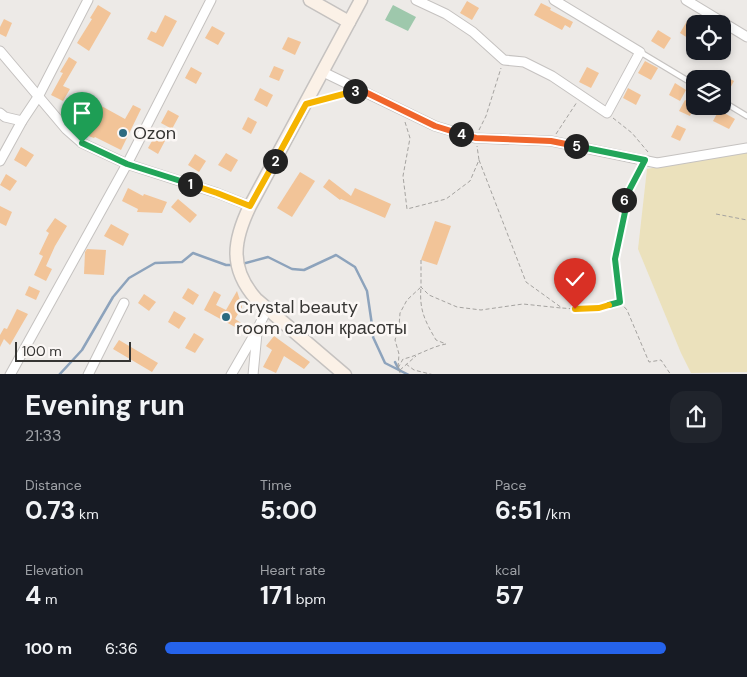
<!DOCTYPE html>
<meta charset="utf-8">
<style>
body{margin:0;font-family:"DM Sans",sans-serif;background:#20242c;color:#f1f3f6;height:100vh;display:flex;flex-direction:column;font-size:19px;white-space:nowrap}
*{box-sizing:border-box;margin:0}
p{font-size:16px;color:#9ea1a6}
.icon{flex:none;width:28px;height:28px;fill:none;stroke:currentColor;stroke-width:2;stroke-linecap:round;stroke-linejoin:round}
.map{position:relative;height:374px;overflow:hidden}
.panel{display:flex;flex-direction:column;background:#171b24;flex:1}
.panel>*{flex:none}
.tools{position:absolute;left:686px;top:15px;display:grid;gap:10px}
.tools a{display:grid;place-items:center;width:45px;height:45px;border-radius:10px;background:#171b24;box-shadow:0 2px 8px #0003;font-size:25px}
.scale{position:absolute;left:15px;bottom:12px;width:116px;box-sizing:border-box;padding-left:5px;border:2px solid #363533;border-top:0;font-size:14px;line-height:18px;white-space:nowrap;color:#363533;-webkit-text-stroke:4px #fbf7f5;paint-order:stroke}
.pin{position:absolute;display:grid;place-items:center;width:42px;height:42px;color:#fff;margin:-51px -21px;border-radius:50% 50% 50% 0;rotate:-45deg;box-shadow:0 0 5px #0007}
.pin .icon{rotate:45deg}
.km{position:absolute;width:25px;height:25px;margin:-12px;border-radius:50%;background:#222;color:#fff;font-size:14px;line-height:25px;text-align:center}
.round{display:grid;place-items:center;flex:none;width:52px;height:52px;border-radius:15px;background:#20242c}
.head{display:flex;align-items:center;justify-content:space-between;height:85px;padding:0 25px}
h1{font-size:28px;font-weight:700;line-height:38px}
.stats{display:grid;grid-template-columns:repeat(3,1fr);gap:8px;height:85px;padding:5px 25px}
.stats div{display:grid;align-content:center}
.stats b{font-size:25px;font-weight:700}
.stats small{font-size:14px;font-weight:400}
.stats p{font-size:14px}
ul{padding:0 25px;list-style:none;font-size:16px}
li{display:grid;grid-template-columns:80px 60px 1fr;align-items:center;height:38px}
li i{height:12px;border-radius:6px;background:#2563eb}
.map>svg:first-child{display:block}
.green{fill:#9ec8ac}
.sand{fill:#ebe1bc}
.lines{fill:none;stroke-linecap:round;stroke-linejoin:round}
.stream{stroke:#8da3bc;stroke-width:2.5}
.building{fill:#f2c498}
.lane-casing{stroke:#c5c2c0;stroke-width:7}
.street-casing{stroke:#c5c2c0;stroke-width:11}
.secondary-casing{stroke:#c5c2c0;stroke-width:15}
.path{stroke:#a5a3a0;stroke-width:1;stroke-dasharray:4 2.5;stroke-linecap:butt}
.lane{stroke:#fff;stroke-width:4.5}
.street{stroke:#fff;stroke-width:9}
.secondary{stroke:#fbf1e7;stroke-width:12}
.split-1-casing{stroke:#fff;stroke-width:10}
.split-2-casing{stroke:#fff;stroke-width:10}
.split-3-casing{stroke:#fff;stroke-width:10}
.split-4-casing{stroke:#fff;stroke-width:10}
.split-5-casing{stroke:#fff;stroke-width:10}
.split-6-casing{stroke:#fff;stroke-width:10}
.split-7-casing{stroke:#fff;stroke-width:10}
.split-8-casing{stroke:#fff;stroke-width:10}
.split-1{stroke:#22a559;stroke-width:6}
.split-2{stroke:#f5b400;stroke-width:6}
.split-3{stroke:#f5b400;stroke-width:6}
.split-4{stroke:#f0652b;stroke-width:6}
.split-5{stroke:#f0652b;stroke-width:6}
.split-6{stroke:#22a559;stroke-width:6}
.split-7{stroke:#22a559;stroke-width:6}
.split-8{stroke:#f5b400;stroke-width:6}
.poi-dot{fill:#2c6a80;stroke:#fbf7f5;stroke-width:2}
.labels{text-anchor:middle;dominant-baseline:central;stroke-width:5;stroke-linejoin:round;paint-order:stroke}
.poi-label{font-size:18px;fill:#363533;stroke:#fbf7f5;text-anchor:start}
</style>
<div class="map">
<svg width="747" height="375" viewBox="0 0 747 375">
<rect width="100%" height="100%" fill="#edeae7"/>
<!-- green -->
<polygon class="green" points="393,5 416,17 408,31 385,20"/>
<!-- sand -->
<polygon class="sand" points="747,150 747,372 691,373 681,353 638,249 647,169"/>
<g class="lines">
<!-- stream -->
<g class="stream">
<polyline points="242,264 268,257 292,269 304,270 336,255 355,267 367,291 372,325 374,329 373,337 385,363 409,375"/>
<polyline points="395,362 399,370"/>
<polyline points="59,375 82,350 113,297 129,278 155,263 182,262 193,253 226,265 234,265"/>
</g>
</g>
<!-- building -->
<g class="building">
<polygon points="467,1 479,8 472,20 460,13"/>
<polygon points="541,3 551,8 550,10 573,22 570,28 565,25 562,30 534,15"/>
<polygon points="98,5 111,13 89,51 77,43 92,19 90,18"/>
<polygon points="165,15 177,21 163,47 147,39 151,31 156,33"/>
<polygon points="4,19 12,23 6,37 0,34 0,27"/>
<polygon points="687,21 695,25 695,33 691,40 680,33"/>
<polygon points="212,26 225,33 218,45 205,38"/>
<polygon points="658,30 671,38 664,49 651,41"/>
<polygon points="288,37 301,42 295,55 282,49"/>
<polygon points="69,57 77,62 63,86 70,89 63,101 51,95 63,73 60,72"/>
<polygon points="645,61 658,68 651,80 638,73"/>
<polygon points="274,66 284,70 279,81 269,77"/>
<polygon points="191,67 202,73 196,84 185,78"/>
<polygon points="587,67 599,73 591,88 579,82"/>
<polygon points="722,75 734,81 727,94 722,92"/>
<polygon points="675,83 686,90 680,101 669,95"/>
<polygon points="260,88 273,95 267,107 254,100"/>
<polygon points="628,88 641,95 636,105 623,98"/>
<polygon points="685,100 695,105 690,116 679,111"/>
<polygon points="96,103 125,119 133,105 141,109 121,150 95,137 94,138 80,133"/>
<polygon points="168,110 179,116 172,129 161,123"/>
<polygon points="719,110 735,119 729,129 713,121"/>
<polygon points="248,117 257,122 251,134 242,129"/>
<polygon points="677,125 686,129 680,141 671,137"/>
<polygon points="156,134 166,139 158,154 148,148"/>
<polygon points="21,147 34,155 26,167 14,160"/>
<polygon points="226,153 238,160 231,172 218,165"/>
<polygon points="195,154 206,161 199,172 188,165"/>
<polygon points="300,172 315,181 292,217 277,208"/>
<polygon points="6,174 17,181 10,191 0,185"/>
<polygon points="329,179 351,196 355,188 391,204 385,218 341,199 340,200 323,187"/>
<polygon points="128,188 143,196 144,194 167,202 162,213 137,212 138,209 122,201"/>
<polygon points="178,199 197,215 190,223 171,207"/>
<polygon points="0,206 12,212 6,226 0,223"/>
<polygon points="55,218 67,226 55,246 46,266 52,269 46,281 34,275 43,256 39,254 49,233 46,231"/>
<polygon points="435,221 451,226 437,265 421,260"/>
<polygon points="111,224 129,234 123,246 104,236"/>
<polygon points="87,249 106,250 104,275 84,274 85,252"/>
<polygon points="29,286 40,291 36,300 25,295"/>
<polygon points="188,288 199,295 193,305 182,298"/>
<polygon points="214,291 221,295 216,305 226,310 237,291 242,307 235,319 249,328 246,333 204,310"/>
<polygon points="144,294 156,302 149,311 138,303"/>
<polygon points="17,309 28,314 10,345 4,339 0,347 0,335 4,328 7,329"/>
<polygon points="174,311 186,318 179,329 168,322"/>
<polygon points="194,333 204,339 195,353 185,348"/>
<polygon points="274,336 310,362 304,369 284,356 276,373 263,367 272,350 266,346"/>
<polygon points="119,340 158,363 152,372 113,349"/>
</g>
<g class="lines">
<!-- lane casing -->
<g class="lane-casing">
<g id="lane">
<polyline points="640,52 695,85"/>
<polyline points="722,101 747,116"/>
</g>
</g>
<!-- street casing -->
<g class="street-casing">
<g id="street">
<polyline points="416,0 446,14 473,32 504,60 524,62 552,76 607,113 640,52 554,0"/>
<polyline points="686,0 747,37"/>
<polyline points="0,51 66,129 82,143 127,164 217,193 250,206"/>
<polyline points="323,72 435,126 475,138 551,141 657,163 747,148"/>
<polyline points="0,113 5,117 22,121"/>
<polyline points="0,161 22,121 38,97 88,0"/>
<polyline points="10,375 127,164 211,0"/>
<polyline points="88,375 124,303"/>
<polyline points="231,375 257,330 267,309"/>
<polyline points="253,375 257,333"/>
</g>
</g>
<!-- secondary casing -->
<g class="secondary-casing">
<g id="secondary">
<polyline points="310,0 349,22"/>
<path d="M345,375L256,299C229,268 233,241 250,206L361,0"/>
</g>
</g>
<!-- path -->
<g class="path">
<polyline points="318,101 348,93"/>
<polyline points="613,118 632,133 648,152"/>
<polyline points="405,122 410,138 403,176 407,209 446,199 470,181 479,160 477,146"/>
<polyline points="479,130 486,116 501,68"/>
<polyline points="556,134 577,102"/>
<polyline points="479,160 526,282 562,308 575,309 599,308 620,302 627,310 649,362 661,360 671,375"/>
<polyline points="716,214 747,220"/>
<polyline points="421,260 421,287 429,295 457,307 481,310 523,304 561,308"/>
<polyline points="620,302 615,259 625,212 622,202 641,169"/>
<polyline points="406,364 414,370 434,375"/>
<path d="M398,368L403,359C418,356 430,347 446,344L436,340C425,321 419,310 421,287L407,300L400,313L399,327L395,340L399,354L398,368L401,375"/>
<polyline points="400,370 416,356"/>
</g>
<!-- lane -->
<use href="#lane" class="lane"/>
<!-- street -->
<use href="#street" class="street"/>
<!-- secondary -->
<use href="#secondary" class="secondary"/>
</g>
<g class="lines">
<!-- split-1 casing -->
<g class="split-1-casing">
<polyline id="split-1" points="82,143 127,164 190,184"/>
</g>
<!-- split-2 casing -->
<g class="split-2-casing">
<polyline id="split-2" points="190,184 217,193 250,206 275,161"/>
</g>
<!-- split-3 casing -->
<g class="split-3-casing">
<polyline id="split-3" points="275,161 306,104 355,91"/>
</g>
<!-- split-4 casing -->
<g class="split-4-casing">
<polyline id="split-4" points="355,91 361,90 435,126 461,134"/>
</g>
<!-- split-5 casing -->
<g class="split-5-casing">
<polyline id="split-5" points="461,134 476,138 551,141 576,146"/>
</g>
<!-- split-6 casing -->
<g class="split-6-casing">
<polyline id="split-6" points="576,146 645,160 624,200"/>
</g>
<!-- split-7 casing -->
<g class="split-7-casing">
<polyline id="split-7" points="609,305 620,302 615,259 625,212 624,200"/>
</g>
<!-- split-8 casing -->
<g class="split-8-casing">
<polyline id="split-8" points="575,309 599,308 609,305"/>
</g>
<!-- split-1 -->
<use href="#split-1" class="split-1"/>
<!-- split-2 -->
<use href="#split-2" class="split-2"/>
<!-- split-3 -->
<use href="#split-3" class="split-3"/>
<!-- split-4 -->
<use href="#split-4" class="split-4"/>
<!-- split-5 -->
<use href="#split-5" class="split-5"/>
<!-- split-6 -->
<use href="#split-6" class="split-6"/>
<!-- split-7 -->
<use href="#split-7" class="split-7"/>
<!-- split-8 -->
<use href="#split-8" class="split-8"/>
</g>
<!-- markers -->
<g class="poi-dot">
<circle cx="123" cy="133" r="5"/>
<circle cx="226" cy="317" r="5"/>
</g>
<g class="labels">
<!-- poi labels -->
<g class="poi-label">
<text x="133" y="133">Ozon</text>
<text x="236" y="307">Crystal beauty<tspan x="236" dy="21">room салон красоты</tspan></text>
</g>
</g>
</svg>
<div class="tools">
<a><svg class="icon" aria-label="locate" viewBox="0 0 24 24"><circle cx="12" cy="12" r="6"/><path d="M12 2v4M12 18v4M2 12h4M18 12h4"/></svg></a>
<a><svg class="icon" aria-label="layers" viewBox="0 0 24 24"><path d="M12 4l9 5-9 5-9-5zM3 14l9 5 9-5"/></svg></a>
</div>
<div class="scale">100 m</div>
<div class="pin" style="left:82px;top:143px;background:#1e9e55"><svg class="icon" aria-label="arrive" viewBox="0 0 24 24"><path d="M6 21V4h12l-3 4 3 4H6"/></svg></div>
<div class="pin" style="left:575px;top:309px;background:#d93025"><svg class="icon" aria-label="check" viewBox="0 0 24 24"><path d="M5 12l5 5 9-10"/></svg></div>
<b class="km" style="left:190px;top:184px">1</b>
<b class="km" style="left:275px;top:161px">2</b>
<b class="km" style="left:355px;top:91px">3</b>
<b class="km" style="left:461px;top:134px">4</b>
<b class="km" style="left:576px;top:146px">5</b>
<b class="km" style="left:624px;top:200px">6</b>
</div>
<section class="panel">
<div class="head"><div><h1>Evening run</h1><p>21:33</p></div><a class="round"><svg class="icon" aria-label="share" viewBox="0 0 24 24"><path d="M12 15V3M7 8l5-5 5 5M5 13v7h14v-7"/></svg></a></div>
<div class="stats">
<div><p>Distance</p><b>0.73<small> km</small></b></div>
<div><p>Time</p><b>5:00</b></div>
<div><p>Pace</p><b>6:51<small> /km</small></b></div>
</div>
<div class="stats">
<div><p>Elevation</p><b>4<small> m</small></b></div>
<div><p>Heart rate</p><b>171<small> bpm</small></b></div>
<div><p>kcal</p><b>57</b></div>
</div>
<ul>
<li><b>100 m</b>6:36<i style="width:90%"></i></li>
</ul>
</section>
